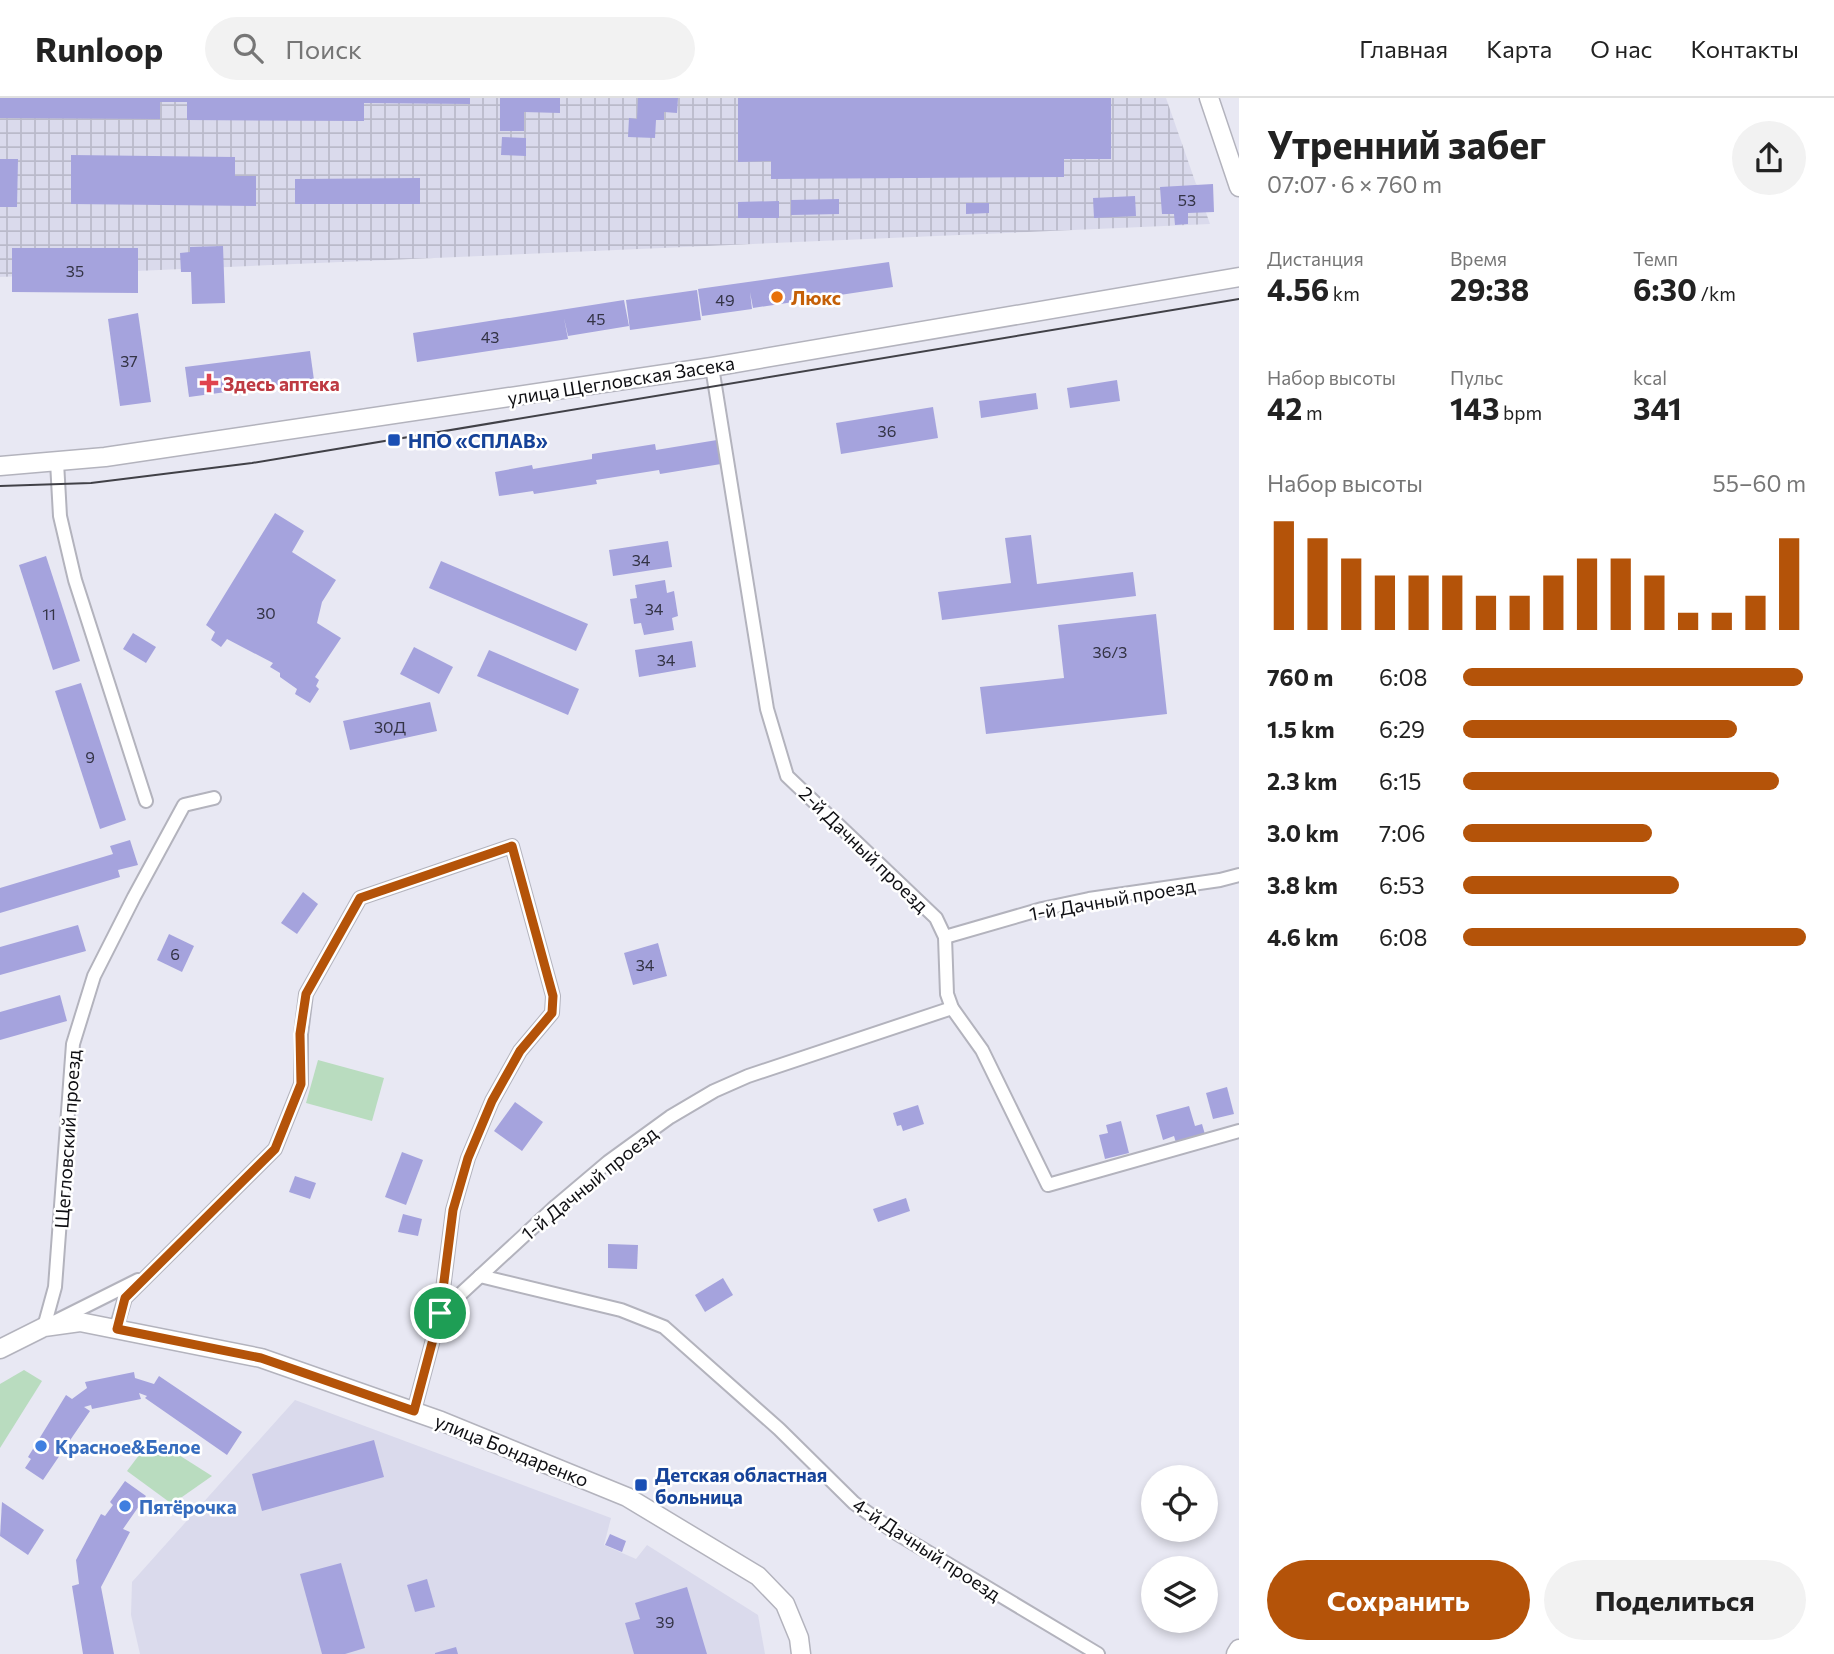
<!DOCTYPE html>
<html lang="ru">
<meta charset="utf-8">
<style>
body{margin:0;font-family:Commissioner,sans-serif;background:#f2f2f2;color:#222;height:100vh;display:flex;flex-direction:column;font-size:26px;white-space:nowrap}
*{box-sizing:border-box;margin:0}
p{font-size:23px;color:#767676}
.icon{flex:none;width:38px;height:38px;fill:none;stroke:currentColor;stroke-width:2;stroke-linecap:round;stroke-linejoin:round}
.map{position:relative;flex:1;overflow:hidden}
.details{display:flex;flex-direction:column;background:#fff;width:595px}
.details>*{flex:none}
.tools{position:absolute;left:1141px;top:1367px;display:grid;gap:14px}
.tools a{display:grid;place-items:center;width:77px;height:77px;border-radius:50%;background:#fff;box-shadow:0 4px 10px #0003;font-size:35px}
.pin{position:absolute;display:grid;place-items:center;width:60px;height:60px;color:#fff;margin:-30px;border:4px solid #fff;border-radius:50%;box-shadow:0 2px 7px #0007}
.round{display:grid;place-items:center;flex:none;width:74px;height:74px;border-radius:37px;background:#f2f2f2}
.summary{display:flex;align-items:center;justify-content:space-between;height:119px;padding:0 28px}
h1{font-size:38px;font-weight:700;line-height:52px}
.stats{display:grid;grid-template-columns:repeat(3,1fr);gap:10px;height:119px;padding:7px 28px}
.stats div{display:grid;align-content:center}
.stats b{font-size:30px;font-weight:700}
.stats small{font-size:19px;font-weight:400}
.stats p{font-size:19px}
.chart{height:196px;padding:14px 28px}
.chart p{display:flex;justify-content:space-between}
.chart svg{width:100%;height:126px;margin-top:7px;stroke:#b45309;stroke-width:6}
.button{display:flex;gap:14px;margin-top:auto;padding:14px 28px}
.button a{flex:1;height:80px;border-radius:42px;background:#b45309;color:#fff;font-size:28px;font-weight:700;line-height:80px;text-align:center}
.button a+a{background:#f2f2f2;color:#222}
ul{padding:0 28px;list-style:none;font-size:23px}
li{display:grid;grid-template-columns:112px 84px 1fr;align-items:center;height:52px}
li i{height:18px;border-radius:9px;background:#b45309}
header{display:flex;align-items:center;gap:42px;box-sizing:border-box;height:98px;padding:0 35px;background:#fff;border-bottom:2px solid #e0e0e0}
header strong{font-size:33px}
nav{display:flex;gap:38px;margin-inline-start:auto;font-size:24px}
.search{width:490px;height:63px;background:#f2f2f2;display:flex;align-items:center;gap:18px;box-sizing:border-box;padding:0 24px;border-radius:38px;color:#767676;font-size:26px}
main{display:flex;flex:1;min-height:0}
.map>svg:first-child{display:block}
.built{fill:#dadaec}
.industrial{fill:url(#industrial-grid)}
.park{fill:#b9dcbf}
.building{fill:#a5a3dd}
.lines{fill:none;stroke-linecap:round;stroke-linejoin:round}
.street-casing{stroke:#b3b3bd;stroke-width:16}
.secondary-casing{stroke:#b3b3bd;stroke-width:21}
.street{stroke:#fff;stroke-width:12}
.secondary{stroke:#fff;stroke-width:18}
.tram{stroke:#414147;stroke-width:2}
.route-casing{stroke:#fff;stroke-width:14}
.route{stroke:#b45309;stroke-width:9}
.food-dot{fill:#e8710a;stroke:#fff;stroke-width:2.5}
.health-dot{fill:#e0444e;stroke:#fff;stroke-width:2.5}
.transit-dot{fill:#1a4fb4;stroke:#fff;stroke-width:2.5}
.shop-dot{fill:#3f7fe0;stroke:#fff;stroke-width:2.5}
.labels{text-anchor:middle;dominant-baseline:central;stroke-width:5;stroke-linejoin:round;paint-order:stroke}
.number-label{font-size:16px;fill:#343446}
.food-label{font-size:19px;font-weight:bold;fill:#c56008;stroke:#fff;text-anchor:start}
.street-label{font-size:19px;fill:#0f0f13;stroke:#fff}
.health-label{font-size:19px;font-weight:bold;fill:#be3a42;stroke:#fff;text-anchor:start}
.transit-label{font-size:19px;font-weight:bold;fill:#164399;stroke:#fff;text-anchor:start}
.shop-label{font-size:19px;font-weight:bold;fill:#366cbe;stroke:#fff;text-anchor:start}
</style>
<header>
<strong>Runloop</strong>
<div class="search"><svg class="icon" aria-label="search" viewBox="0 0 24 24"><circle cx="10" cy="10" r="6"/><path d="M15 15l6 6"/></svg>Поиск</div>
<nav><a>Главная</a><a>Карта</a><a>О нас</a><a>Контакты</a></nav>
</header>
<main>
<div class="map">
<svg width="1239" height="1556" viewBox="0 0 1239 1556">
<defs>
<pattern id="industrial-grid" width="8" height="8" patternUnits="userSpaceOnUse" patternTransform="scale(1.75)"><rect width="8" height="8" fill="#dadaec"/><path d="M0 4h8M4 0v8" fill="none" stroke="#babaca"/></pattern>
</defs>
<rect width="100%" height="100%" fill="#e8e8f3"/>
<!-- built -->
<polygon class="built" points="295,1302 611,1420 604,1447 636,1461 647,1447 758,1517 765,1556 140,1556 131,1517 132,1484"/>
<!-- industrial -->
<polygon class="industrial" points="0,0 1166,0 1210,126 0,179"/>
<!-- park -->
<g class="park">
<polygon points="318,962 384,980 372,1023 306,1005"/>
<polygon points="24,1272 42,1283 0,1350 0,1286"/>
<polygon points="152,1340 212,1378 172,1406 127,1373"/>
</g>
<!-- building -->
<g class="building">
<polygon points="0,0 470,0 470,6 364,5 364,23 187,22 187,4 160,4 160,21 0,20"/>
<polygon points="500,0 560,0 560,15 524,14 524,33 500,33"/>
<polygon points="638,0 678,0 677,15 664,14 664,22 656,22 655,40 628,39 629,20 637,21"/>
<polygon points="738,0 1111,0 1111,61 1064,61 1064,79 771,81 771,63 738,64"/>
<polygon points="502,39 526,40 526,58 501,57"/>
<polygon points="71,57 235,59 235,78 256,78 256,108 71,106"/>
<polygon points="0,61 18,61 17,109 0,109"/>
<polygon points="420,80 420,106 295,106 295,81"/>
<polygon points="1213,86 1214,114 1188,115 1188,126 1175,127 1174,116 1162,116 1160,89"/>
<polygon points="1135,98 1136,118 1094,120 1093,100"/>
<polygon points="839,101 839,116 791,117 791,102"/>
<polygon points="779,103 779,120 738,120 738,104"/>
<polygon points="966,105 989,105 989,115 966,116"/>
<polygon points="223,148 225,205 192,206 191,174 181,174 180,155 190,154 190,149"/>
<polygon points="12,150 138,150 138,195 12,194"/>
<polygon points="889,164 893,189 753,210 750,194 752,211 702,218 698,191"/>
<polygon points="697,192 701,222 630,232 626,202"/>
<polygon points="624,202 629,228 568,238 564,220 568,241 417,264 413,235"/>
<polygon points="138,215 151,304 120,308 108,221"/>
<polygon points="310,253 314,282 189,299 185,269"/>
<polygon points="1117,282 1120,303 1070,310 1067,290"/>
<polygon points="1036,295 1038,311 981,320 979,303"/>
<polygon points="933,309 938,340 841,356 836,325"/>
<polygon points="717,342 721,366 660,376 659,372 596,382 597,386 534,396 533,393 499,398 495,374 532,367 533,371 592,361 592,356 655,346 656,352"/>
<polygon points="275,415 304,433 292,454 336,482 322,504 317,525 341,540 315,579 319,582 316,588 319,591 310,605 295,596 297,591 280,579 280,575 270,569 273,565 227,541 221,549 211,542 215,534 206,527"/>
<polygon points="1031,437 1037,486 1133,474 1136,498 942,522 938,494 1011,485 1005,440"/>
<polygon points="668,443 672,469 613,478 609,452"/>
<polygon points="46,458 80,563 53,572 19,467"/>
<polygon points="441,463 588,526 576,553 429,490"/>
<polygon points="665,482 667,495 674,493 678,518 672,520 674,532 644,537 641,525 634,526 630,501 637,500 635,487"/>
<polygon points="1156,516 1167,616 986,636 980,589 1064,580 1058,527"/>
<polygon points="133,535 156,549 146,565 123,551"/>
<polygon points="692,543 696,569 639,579 635,552"/>
<polygon points="414,549 453,569 439,596 400,576"/>
<polygon points="489,552 579,591 568,617 477,578"/>
<polygon points="81,585 126,722 100,731 55,593"/>
<polygon points="430,604 437,633 350,652 343,623"/>
<polygon points="130,742 138,767 118,772 120,779 0,815 0,790 113,756 110,748"/>
<polygon points="303,794 318,806 297,836 281,825"/>
<polygon points="78,827 86,853 0,877 0,849"/>
<polygon points="169,836 194,848 182,874 157,862"/>
<polygon points="658,845 667,878 633,887 624,855"/>
<polygon points="60,897 67,923 0,942 0,914"/>
<polygon points="1227,989 1234,1016 1213,1021 1206,995"/>
<polygon points="515,1004 543,1024 522,1053 494,1033"/>
<polygon points="918,1007 924,1026 903,1033 901,1027 897,1028 893,1015"/>
<polygon points="1189,1008 1195,1028 1202,1026 1206,1040 1177,1048 1174,1038 1163,1042 1156,1017"/>
<polygon points="1121,1023 1129,1055 1105,1061 1099,1037 1108,1035 1106,1027"/>
<polygon points="402,1054 423,1062 406,1107 385,1099"/>
<polygon points="295,1078 316,1085 310,1101 289,1094"/>
<polygon points="906,1100 910,1113 878,1124 873,1111"/>
<polygon points="403,1116 422,1121 418,1138 398,1134"/>
<polygon points="608,1146 638,1147 637,1171 608,1170"/>
<polygon points="723,1180 733,1197 705,1214 695,1197"/>
<polygon points="134,1274 135,1280 154,1286 159,1278 242,1334 227,1357 145,1300 147,1298 139,1295 141,1301 92,1311 91,1307 84,1309 90,1313 43,1382 25,1370 31,1361 28,1359 66,1297 72,1301 87,1290 85,1284"/>
<polygon points="374,1342 384,1379 262,1413 252,1376"/>
<polygon points="125,1383 146,1398 123,1431 130,1434 101,1489 114,1556 83,1556 72,1488 79,1486 76,1462 101,1416 105,1418 113,1407 110,1404"/>
<polygon points="2,1404 44,1432 28,1457 0,1438"/>
<polygon points="610,1436 626,1443 622,1454 605,1447"/>
<polygon points="341,1465 365,1550 345,1556 322,1556 300,1476"/>
<polygon points="427,1481 435,1509 415,1514 407,1487"/>
<polygon points="687,1489 707,1556 634,1556 625,1525 640,1521 635,1505"/>
<polygon points="456,1549 458,1556 435,1556 435,1555"/>
</g>
<g class="lines">
<!-- street casing -->
<g class="street-casing">
<g id="street">
<polyline points="712,269 767,611 787,678 936,820 945,839 947,896 952,910 982,952 1048,1087 1239,1033"/>
<polyline points="57,364 60,418 75,482 146,703"/>
<polyline points="945,839 1042,811 1089,801 1220,782 1239,777"/>
<polyline points="480,1178 621,1212 664,1229 779,1331 854,1405 896,1435 1098,1556"/>
<polyline points="138,1182 44,1229 55,1189 73,946 94,878 134,799 184,707 214,700"/>
<polyline points="440,1215 556,1108 608,1064 670,1019 714,993 748,978 952,910"/>
<polyline points="116,1231 125,1200 275,1051 301,986 301,936 306,896 360,800 512,748 553,898 552,915 520,953 492,1003 468,1060 453,1112 440,1215 414,1313"/>
</g>
</g>
<!-- secondary casing -->
<g class="secondary-casing">
<g id="secondary">
<polyline points="1209,0 1239,89"/>
<polyline points="0,368 105,359 712,269 1239,179"/>
<polyline points="0,1251 44,1229 80,1224 261,1260 441,1323 627,1399 758,1478 785,1506 799,1540 801,1556"/>
<polyline points="1236,1556 1239,1551"/>
</g>
</g>
<!-- street -->
<use href="#street" class="street"/>
<!-- secondary -->
<use href="#secondary" class="secondary"/>
<!-- tram -->
<polyline class="tram" points="0,388 91,385 252,365 1239,201"/>
</g>
<g class="lines">
<!-- route casing -->
<g class="route-casing">
<polygon id="route" points="512,748 553,898 552,915 520,953 492,1003 468,1060 453,1112 440,1215 414,1313 261,1260 117,1231 125,1200 275,1051 301,986 300,936 306,896 360,800"/>
</g>
<!-- route -->
<use href="#route" class="route"/>
</g>
<!-- markers -->
<circle class="food-dot" cx="777" cy="199" r="7"/>
<path class="health-dot" d="M205.5 274.5h7v7h7v7h-7v7h-7v-7h-7v-7h7z"/>
<g class="transit-dot">
<rect x="387" y="335" width="14" height="14" rx="3.5"/>
<rect x="634" y="1380" width="14" height="14" rx="3.5"/>
</g>
<g class="shop-dot">
<circle cx="41" cy="1348" r="7"/>
<circle cx="125" cy="1408" r="7"/>
</g>
<g class="labels">
<!-- number labels -->
<g class="number-label">
<text x="1187" y="101">53</text>
<text x="75" y="172">35</text>
<text x="725" y="201">49</text>
<text x="596" y="220">45</text>
<text x="490" y="238">43</text>
<text x="129" y="262">37</text>
<text x="887" y="332">36</text>
<text x="641" y="461">34</text>
<text x="654" y="510">34</text>
<text x="266" y="514">30</text>
<text x="49" y="515">11</text>
<text x="1110" y="553">36/3</text>
<text x="666" y="561">34</text>
<text x="390" y="628">30Д</text>
<text x="90" y="658">9</text>
<text x="175" y="855">6</text>
<text x="645" y="866">34</text>
<text x="665" y="1523">39</text>
</g>
<!-- food labels -->
<g class="food-label">
<text x="791" y="199">Люкс</text>
</g>
<!-- street labels -->
<g class="street-label">
<text transform="translate(621 282) rotate(-9)">улица Щегловская Засека</text>
<text transform="translate(864 751) rotate(44)">2-й Дачный проезд</text>
<text transform="translate(1112 801) rotate(-10)">1-й Дачный проезд</text>
<text transform="translate(67 1041) rotate(-86)">Щегловский проезд</text>
<text transform="translate(589 1085) rotate(-39)">1-й Дачный проезд</text>
<text transform="translate(512 1352) rotate(22)">улица Бондаренко</text>
<text transform="translate(927 1451) rotate(33)">4-й Дачный проезд</text>
</g>
<!-- health labels -->
<g class="health-label">
<text x="223" y="285">Здесь аптека</text>
</g>
<!-- transit labels -->
<g class="transit-label">
<text x="408" y="342">НПО «СПЛАВ»</text>
<text x="655" y="1376">Детская областная<tspan x="655" dy="22">больница</tspan></text>
</g>
<!-- shop labels -->
<g class="shop-label">
<text x="55" y="1348">Красное&amp;Белое</text>
<text x="139" y="1408">Пятёрочка</text>
</g>
</g>
</svg>
<div class="tools">
<a><svg class="icon" aria-label="locate" viewBox="0 0 24 24"><circle cx="12" cy="12" r="6"/><path d="M12 2v4M12 18v4M2 12h4M18 12h4"/></svg></a>
<a><svg class="icon" aria-label="layers" viewBox="0 0 24 24"><path d="M12 4l9 5-9 5-9-5zM3 14l9 5 9-5"/></svg></a>
</div>
<div class="pin" style="left:440px;top:1215px;background:#1e9e55"><svg class="icon" aria-label="arrive" viewBox="0 0 24 24"><path d="M6 21V4h12l-3 4 3 4H6"/></svg></div>
</div>
<section class="details">
<div class="summary"><div><h1>Утренний забег</h1><p>07:07 · 6 × 760 m</p></div><a class="round"><svg class="icon" aria-label="share" viewBox="0 0 24 24"><path d="M12 15V3M7 8l5-5 5 5M5 13v7h14v-7"/></svg></a></div>
<div class="stats">
<div><p>Дистанция</p><b>4.56<small> km</small></b></div>
<div><p>Время</p><b>29:38</b></div>
<div><p>Темп</p><b>6:30<small> /km</small></b></div>
</div>
<div class="stats">
<div><p>Набор высоты</p><b>42<small> m</small></b></div>
<div><p>Пульс</p><b>143<small> bpm</small></b></div>
<div><p>kcal</p><b>341</b></div>
</div>
<div class="chart"><p><span>Набор высоты</span>55–60 m</p>
<svg viewBox="0 0 160 44" preserveAspectRatio="none"><path d="M5 44V6M15 44V12M25 44V19M35 44V25M45 44V25M55 44V25M65 44V32M75 44V32M85 44V25M95 44V19M105 44V19M115 44V25M125 44V38M135 44V38M145 44V32M155 44V12"/></svg>
</div>
<ul>
<li><b>760 m</b>6:08<i style="width:99%"></i></li>
<li><b>1.5 km</b>6:29<i style="width:80%"></i></li>
<li><b>2.3 km</b>6:15<i style="width:92%"></i></li>
<li><b>3.0 km</b>7:06<i style="width:55%"></i></li>
<li><b>3.8 km</b>6:53<i style="width:63%"></i></li>
<li><b>4.6 km</b>6:08<i style="width:100%"></i></li>
</ul>
<div class="button"><a>Сохранить</a><a>Поделиться</a></div>
</section>
</main>
